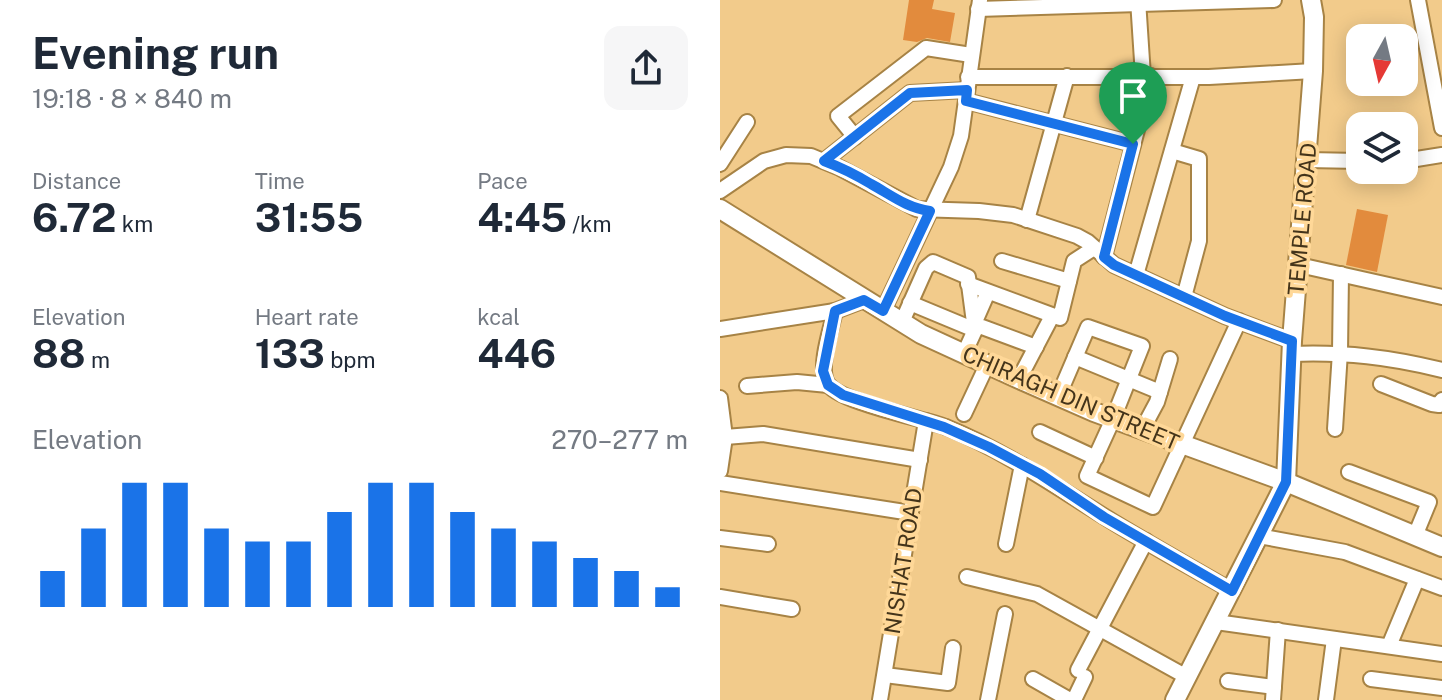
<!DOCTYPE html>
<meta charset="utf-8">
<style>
body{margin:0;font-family:"Public Sans",sans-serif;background:#f6f6f7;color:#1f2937;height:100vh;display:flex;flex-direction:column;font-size:30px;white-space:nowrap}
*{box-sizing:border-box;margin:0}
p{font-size:26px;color:#747a83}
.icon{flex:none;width:44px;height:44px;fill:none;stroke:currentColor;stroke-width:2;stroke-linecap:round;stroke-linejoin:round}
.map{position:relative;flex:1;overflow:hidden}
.drawer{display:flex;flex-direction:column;background:#fff;width:720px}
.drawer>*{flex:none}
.needle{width:52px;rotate:188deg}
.tools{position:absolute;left:626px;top:24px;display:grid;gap:16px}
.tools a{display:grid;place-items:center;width:72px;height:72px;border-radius:16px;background:#fff;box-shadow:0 4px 20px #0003;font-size:40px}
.pin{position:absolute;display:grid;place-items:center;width:68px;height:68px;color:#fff;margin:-82px -34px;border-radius:50% 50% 50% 0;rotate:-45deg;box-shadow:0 0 8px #0007}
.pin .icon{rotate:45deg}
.round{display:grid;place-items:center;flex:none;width:84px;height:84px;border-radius:16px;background:#f6f6f7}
.head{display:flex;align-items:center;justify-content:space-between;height:136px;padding:0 32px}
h1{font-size:44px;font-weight:700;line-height:60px}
.metrics{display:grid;grid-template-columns:repeat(3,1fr);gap:12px;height:136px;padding:8px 32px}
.metrics div{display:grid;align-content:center}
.metrics b{font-size:40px;font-weight:700}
.metrics small{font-size:22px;font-weight:400}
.metrics p{font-size:22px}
.chart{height:224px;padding:16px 32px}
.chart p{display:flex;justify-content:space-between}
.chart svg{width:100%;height:144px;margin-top:8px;stroke:#1a73e8;stroke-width:6}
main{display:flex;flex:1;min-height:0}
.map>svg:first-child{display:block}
.building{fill:#e28b3d}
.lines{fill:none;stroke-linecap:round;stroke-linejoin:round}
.minor-casing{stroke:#a78345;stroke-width:18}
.tertiary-casing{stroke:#a78345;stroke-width:22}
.minor{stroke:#fff;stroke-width:14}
.tertiary{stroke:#fff;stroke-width:18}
.route-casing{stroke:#fff;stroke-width:16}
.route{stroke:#1a73e8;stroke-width:10}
.labels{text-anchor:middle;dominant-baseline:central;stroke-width:7;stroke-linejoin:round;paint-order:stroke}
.street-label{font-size:22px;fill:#44341a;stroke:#ffd898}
</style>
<main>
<section class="drawer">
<div class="head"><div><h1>Evening run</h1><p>19:18 · 8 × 840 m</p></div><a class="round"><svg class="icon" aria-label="share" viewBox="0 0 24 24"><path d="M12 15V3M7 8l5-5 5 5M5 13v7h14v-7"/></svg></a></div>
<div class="metrics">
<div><p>Distance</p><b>6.72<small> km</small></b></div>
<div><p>Time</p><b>31:55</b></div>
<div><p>Pace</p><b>4:45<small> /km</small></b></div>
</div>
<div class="metrics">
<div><p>Elevation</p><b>88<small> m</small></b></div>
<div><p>Heart rate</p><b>133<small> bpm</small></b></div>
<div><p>kcal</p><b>446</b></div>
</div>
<div class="chart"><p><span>Elevation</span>270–277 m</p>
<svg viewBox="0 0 160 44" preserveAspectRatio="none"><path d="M5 44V33M15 44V20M25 44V6M35 44V6M45 44V20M55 44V24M65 44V24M75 44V15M85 44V6M95 44V6M105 44V15M115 44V20M125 44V24M135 44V29M145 44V33M155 44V38"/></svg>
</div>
</section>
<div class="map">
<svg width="722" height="700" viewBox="0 0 722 700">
<rect width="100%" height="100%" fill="#f2cb8b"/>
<!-- building -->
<g class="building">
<polygon points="189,0 214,0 212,9 235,13 230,42 207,38 197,42 183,40"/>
<polygon points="637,209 668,215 657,272 626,265"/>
</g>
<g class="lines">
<!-- minor casing -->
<g class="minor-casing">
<g id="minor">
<polyline points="418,0 423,76"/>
<polyline points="698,0 722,128"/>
<polyline points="258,9 554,0"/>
<polyline points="248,77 489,77 593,71"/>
<polyline points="246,101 413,144"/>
<polyline points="135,137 118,116 206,48 251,55"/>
<polyline points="452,151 479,159 479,241 464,297"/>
<polyline points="587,160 640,161"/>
<polyline points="104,161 190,93 247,90"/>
<polyline points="684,161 722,155"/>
<polyline points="0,164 27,122"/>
<polyline points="0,191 44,161 66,155 91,156 120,168 197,209 259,211 293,215 357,236 368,242 394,265 505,316 572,341"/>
<polyline points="307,220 347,76"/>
<polyline points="384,257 431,76"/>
<polyline points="282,261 349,281"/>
<polyline points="579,265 722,297"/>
<polyline points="416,275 473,77"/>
<polyline points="248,284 340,318 354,261 374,248"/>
<polyline points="268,292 254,324 316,347"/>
<polyline points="190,303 255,330"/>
<path d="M115,311C111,329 98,367 107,383C118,402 202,418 226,427C283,450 333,485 385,517C427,543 469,566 512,591"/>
<polyline points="163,311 231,167 241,136 260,0"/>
<polyline points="182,322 206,268 213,262 248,277 255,330 244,354"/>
<polyline points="0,329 115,311 144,300"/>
<path d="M571,354C625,352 670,357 722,370"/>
<polyline points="355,357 440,392"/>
<polyline points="299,379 332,316"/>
<polyline points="661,384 712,404 719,405 722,400"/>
<polyline points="27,386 77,382 108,385"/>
<polyline points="338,397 368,327 422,346 393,419 367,476 433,507 519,321"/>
<polyline points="0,398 5,437 0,471"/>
<polyline points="244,414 267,365"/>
<polyline points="615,429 620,352 621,274"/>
<polyline points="422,430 437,402 450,359"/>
<polyline points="320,432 376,458"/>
<polyline points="5,437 43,434 200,460"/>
<polyline points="629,472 709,502 695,536"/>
<polyline points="0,483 191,513"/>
<polyline points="539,536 625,552 722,588"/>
<polyline points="0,538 48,544"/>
<polyline points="286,544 302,465"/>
<polyline points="247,577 317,594 467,677"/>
<polyline points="0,597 72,609"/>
<polyline points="496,622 722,654"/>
<polyline points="669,646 697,579"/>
<polyline points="358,670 426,541"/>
<polyline points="165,675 228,683 233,648"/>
<polyline points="313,679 350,700"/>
<polyline points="651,679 722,688"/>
<polyline points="508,681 554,687"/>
<polyline points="160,700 206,421"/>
<polyline points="268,700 285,614"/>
<polyline points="354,700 365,677"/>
<polyline points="553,700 558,630"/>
<polyline points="606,700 614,639"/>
</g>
</g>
<!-- tertiary casing -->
<g class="tertiary-casing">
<g id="tertiary">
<polyline points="0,209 201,334 299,379 374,412 566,482 722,547"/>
<polyline points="455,700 566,482 572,341 593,71 594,17 591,0"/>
</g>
</g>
<!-- minor -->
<use href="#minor" class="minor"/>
<!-- tertiary -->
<use href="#tertiary" class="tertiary"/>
</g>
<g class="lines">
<!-- route casing -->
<g class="route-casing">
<path id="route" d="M247,90L246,101L413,144L384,257L394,265L505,316L572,341L566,482L512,591L384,517L320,474L269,447L224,427L123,395L108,385L103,371L115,311L144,300L163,311L210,211C187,208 171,195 151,184C136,175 120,167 104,161L190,93Z"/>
</g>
<!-- route -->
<use href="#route" class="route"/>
</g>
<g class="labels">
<!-- street labels -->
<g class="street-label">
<text transform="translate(582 219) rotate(-85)">TEMPLE ROAD</text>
<text transform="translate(351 398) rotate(23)">CHIRAGH DIN STREET</text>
<text transform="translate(183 561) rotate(-81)">NISHAT ROAD</text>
</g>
</g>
</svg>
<div class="tools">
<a><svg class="needle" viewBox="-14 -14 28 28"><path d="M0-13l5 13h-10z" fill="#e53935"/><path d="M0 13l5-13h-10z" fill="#747a83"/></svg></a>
<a><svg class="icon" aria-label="layers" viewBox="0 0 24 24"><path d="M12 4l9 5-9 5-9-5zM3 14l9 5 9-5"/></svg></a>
</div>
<div class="pin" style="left:413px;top:144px;background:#1e9e55"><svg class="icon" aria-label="arrive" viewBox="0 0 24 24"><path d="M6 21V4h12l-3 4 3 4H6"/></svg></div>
</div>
</main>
